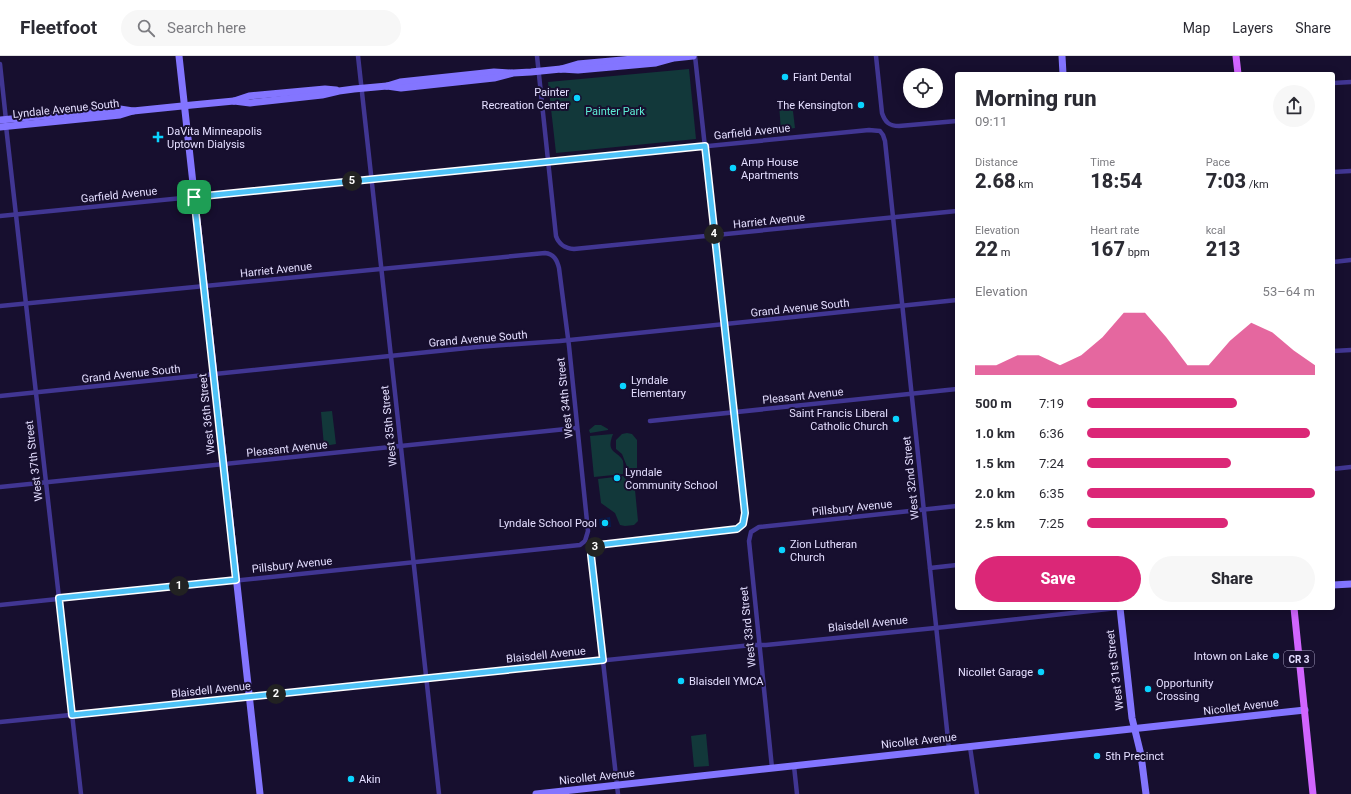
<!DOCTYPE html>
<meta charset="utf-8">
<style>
body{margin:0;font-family:Roboto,sans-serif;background:#f7f7f7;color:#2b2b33;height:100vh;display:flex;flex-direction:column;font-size:15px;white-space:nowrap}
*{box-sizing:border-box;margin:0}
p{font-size:13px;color:#7c7c81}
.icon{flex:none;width:22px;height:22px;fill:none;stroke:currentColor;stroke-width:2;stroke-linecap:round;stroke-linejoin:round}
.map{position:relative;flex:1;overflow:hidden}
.panel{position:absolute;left:955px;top:16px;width:380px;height:538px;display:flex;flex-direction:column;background:#fff;border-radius:4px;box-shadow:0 2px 10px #0003}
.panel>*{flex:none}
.buttons{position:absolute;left:903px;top:12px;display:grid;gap:8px}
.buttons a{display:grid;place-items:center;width:40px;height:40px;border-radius:50%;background:#fff;box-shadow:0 2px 10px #0003;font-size:20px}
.pin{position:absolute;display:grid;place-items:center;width:34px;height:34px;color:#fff;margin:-17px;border-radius:8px;box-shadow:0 2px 6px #0006}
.km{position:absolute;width:20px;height:20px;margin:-10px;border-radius:50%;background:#222;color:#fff;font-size:11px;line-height:20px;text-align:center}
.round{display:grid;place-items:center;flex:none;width:42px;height:42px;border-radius:21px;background:#f7f7f7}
.headline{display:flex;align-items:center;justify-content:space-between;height:68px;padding:0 20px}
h1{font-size:22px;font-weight:800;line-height:30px}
.figures{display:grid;grid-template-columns:repeat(3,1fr);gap:6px;height:68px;padding:4px 20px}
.figures div{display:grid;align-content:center}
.figures b{font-size:20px;font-weight:800}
.figures small{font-size:11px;font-weight:400}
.figures p{font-size:11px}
.chart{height:112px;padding:8px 20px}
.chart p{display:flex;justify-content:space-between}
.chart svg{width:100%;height:72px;margin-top:4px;fill:#db2777;opacity:.7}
.primary-button{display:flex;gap:8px;margin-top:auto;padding:8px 20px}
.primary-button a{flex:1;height:46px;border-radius:24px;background:#db2777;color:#fff;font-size:16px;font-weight:800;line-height:46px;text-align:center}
.primary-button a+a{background:#f7f7f7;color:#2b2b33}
ul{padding:0 20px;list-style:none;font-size:13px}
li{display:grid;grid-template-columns:64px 48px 1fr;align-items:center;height:30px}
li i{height:10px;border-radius:5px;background:#db2777}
header{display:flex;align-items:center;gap:24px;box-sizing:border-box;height:56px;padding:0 20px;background:#fff;border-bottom:1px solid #e1e1e2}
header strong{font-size:19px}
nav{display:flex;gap:22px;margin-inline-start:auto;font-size:14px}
.search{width:280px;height:36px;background:#f7f7f7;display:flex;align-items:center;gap:10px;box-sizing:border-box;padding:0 14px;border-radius:22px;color:#7c7c81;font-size:15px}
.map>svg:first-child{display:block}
.green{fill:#12383a}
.water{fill:#061c52}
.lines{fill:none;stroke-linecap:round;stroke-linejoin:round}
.street{stroke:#413693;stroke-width:4.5}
.secondary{stroke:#8375ff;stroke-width:7}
.primary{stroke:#d165ff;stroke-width:7}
.route-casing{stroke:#fff;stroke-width:8}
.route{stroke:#4fc3f7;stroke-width:5}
.poi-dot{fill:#0ad3ff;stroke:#170f2f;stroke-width:1.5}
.labels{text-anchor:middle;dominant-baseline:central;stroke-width:4;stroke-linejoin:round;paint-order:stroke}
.shield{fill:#170f2f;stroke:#a6a0c1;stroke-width:1}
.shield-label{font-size:10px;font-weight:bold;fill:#e4deff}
.poi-label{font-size:11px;fill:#e4deff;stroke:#170f2f;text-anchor:start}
.street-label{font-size:11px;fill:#e4deff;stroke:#170f2f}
.park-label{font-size:11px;fill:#5decd4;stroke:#170f2f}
</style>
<header>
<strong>Fleetfoot</strong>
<div class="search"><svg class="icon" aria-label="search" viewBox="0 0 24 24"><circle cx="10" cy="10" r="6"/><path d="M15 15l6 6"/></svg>Search here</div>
<nav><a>Map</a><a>Layers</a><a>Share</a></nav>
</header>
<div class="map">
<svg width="1351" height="738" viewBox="0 0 1351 738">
<rect width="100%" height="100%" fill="#170f2f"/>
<!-- green -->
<g class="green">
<polygon points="689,13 696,83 556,97 548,26"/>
<polygon points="792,47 795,72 781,74 779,49"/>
<polygon points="332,355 336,388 324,390 321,356"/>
<polygon points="595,369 601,369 608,373 608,374 590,377 589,374"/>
<polygon points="627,377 632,378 637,384 637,412 628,413 622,398 616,393 616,384 622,378"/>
<path d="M613,378C605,398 618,394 623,405C624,409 623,414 623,418L594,421L590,380Z"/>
<polygon points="623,420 635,434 638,465 634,469 625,470 620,469 615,457 601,447 598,423"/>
<polygon points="706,678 709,710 694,711 691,680"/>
</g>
<!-- water -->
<polygon class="water" points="610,461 611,471 600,472 599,463"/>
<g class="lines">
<!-- street -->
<g class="street">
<polyline points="358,0 439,738"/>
<path d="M537,0L556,180C559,189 565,192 574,193L957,155"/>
<path d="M876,0L882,57C885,66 889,70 899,70L957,65"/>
<polyline points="0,8 6,64"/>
<polyline points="1333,27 1351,26"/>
<polyline points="6,70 81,738"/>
<polyline points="1333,116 1351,115"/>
<polyline points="0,160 869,74 880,75 883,79 885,85 949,693"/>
<polyline points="1333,206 1351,204"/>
<path d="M0,250L545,197C554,198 557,204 559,212L569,290L588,475L585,485L580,489L0,549"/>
<polyline points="1333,295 1351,294"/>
<polyline points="0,340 477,291 560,285 957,244"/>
<polyline points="650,365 957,333"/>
<polyline points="1333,413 1351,411"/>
<polyline points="0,431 576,372"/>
<polyline points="930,512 957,509"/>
<polyline points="0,666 241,642 257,640 752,589 766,589 945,571 1117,552"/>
<polyline points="970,691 977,738"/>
<polyline points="794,710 797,738"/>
<polyline points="772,712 749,485 751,476 759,471 957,450"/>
<polyline points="618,738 591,499 592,493 597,489 737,473 743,468 745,457 695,0"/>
</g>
<!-- secondary -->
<g class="secondary">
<polyline points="179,0 260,738"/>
<polyline points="1062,0 1063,18"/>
<polyline points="561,13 578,8 655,1 672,2"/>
<polyline points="387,30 400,26 494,16 511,17"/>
<polyline points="234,45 249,40 325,33 336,34"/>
<polyline points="0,64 120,53 133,55"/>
<polyline points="0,71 120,59 133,55 192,49 234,45 250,47 322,39 339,35 354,33 387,30 401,32 494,22 513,17 531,16 561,13 578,14 656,7 674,2 693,0"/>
<polyline points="1333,529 1351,528"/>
<polyline points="1120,552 1132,662 1141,699 1146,738"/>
<polyline points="536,738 1305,654"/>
</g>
<!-- primary -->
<g class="primary">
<polyline points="1236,0 1238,18"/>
<polyline points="1294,552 1313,738"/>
</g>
</g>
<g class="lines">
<!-- route casing -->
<g class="route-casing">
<polygon id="route" points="705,90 745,457 743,468 737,473 598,489 592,493 591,499 603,604 72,659 59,542 236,524 194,141"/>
</g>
<!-- route -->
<use href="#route" class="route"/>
</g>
<!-- markers -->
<g class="poi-dot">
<circle cx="785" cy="21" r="4"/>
<circle cx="577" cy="42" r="4"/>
<circle cx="861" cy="49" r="4"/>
<path d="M156 75h4v4h4v4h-4v4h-4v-4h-4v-4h4z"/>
<circle cx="733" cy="112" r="4"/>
<circle cx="623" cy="330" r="4"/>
<circle cx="896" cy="363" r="4"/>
<circle cx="617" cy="422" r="4"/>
<circle cx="605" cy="467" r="4"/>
<circle cx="782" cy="494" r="4"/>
<circle cx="1276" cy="600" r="4"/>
<circle cx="1041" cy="616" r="4"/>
<circle cx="681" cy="625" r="4"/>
<circle cx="1148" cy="633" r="4"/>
<circle cx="1097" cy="700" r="4"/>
<circle cx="351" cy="723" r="4"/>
</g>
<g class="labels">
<!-- shield labels -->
<rect class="shield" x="1284" y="595" width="30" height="16" rx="3"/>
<g class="shield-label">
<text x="1299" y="603">CR 3</text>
</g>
<!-- poi labels -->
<g class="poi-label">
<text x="793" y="21">Fiant Dental</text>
<text x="569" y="36" text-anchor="end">Painter<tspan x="569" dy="13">Recreation Center</tspan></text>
<text x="853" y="49" text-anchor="end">The Kensington</text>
<text x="167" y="75">DaVita Minneapolis<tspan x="167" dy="13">Uptown Dialysis</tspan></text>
<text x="741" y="106">Amp House<tspan x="741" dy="13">Apartments</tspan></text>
<text x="631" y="324">Lyndale<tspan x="631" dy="13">Elementary</tspan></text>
<text x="888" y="357" text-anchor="end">Saint Francis Liberal<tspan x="888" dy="13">Catholic Church</tspan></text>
<text x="625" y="416">Lyndale<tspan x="625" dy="13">Community School</tspan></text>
<text x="597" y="467" text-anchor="end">Lyndale School Pool</text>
<text x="790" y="488">Zion Lutheran<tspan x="790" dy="13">Church</tspan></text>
<text x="1268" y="600" text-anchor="end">Intown on Lake</text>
<text x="1033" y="616" text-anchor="end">Nicollet Garage</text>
<text x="689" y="625">Blaisdell YMCA</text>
<text x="1156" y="627">Opportunity<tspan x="1156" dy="13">Crossing</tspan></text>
<text x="1105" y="700">5th Precinct</text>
<text x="359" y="723">Akin</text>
</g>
<!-- street labels -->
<g class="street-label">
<text transform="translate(66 53) rotate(-6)">Lyndale Avenue South</text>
<text transform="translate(752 76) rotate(-6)">Garfield Avenue</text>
<text transform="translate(119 139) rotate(-6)">Garfield Avenue</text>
<text transform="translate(769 165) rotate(-6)">Harriet Avenue</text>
<text transform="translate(276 214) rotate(-6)">Harriet Avenue</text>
<text transform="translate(800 252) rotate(-6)">Grand Avenue South</text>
<text transform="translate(478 283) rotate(-5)">Grand Avenue South</text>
<text transform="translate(131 318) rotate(-6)">Grand Avenue South</text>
<text transform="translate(803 340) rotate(-6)">Pleasant Avenue</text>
<text transform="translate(565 342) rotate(-96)">West 34th Street</text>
<text transform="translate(207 358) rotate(-96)">West 36th Street</text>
<text transform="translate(389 370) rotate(-96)">West 35th Street</text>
<text transform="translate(287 393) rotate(-6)">Pleasant Avenue</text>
<text transform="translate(34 405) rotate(-97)">West 37th Street</text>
<text transform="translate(911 422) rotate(-96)">West 32nd Street</text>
<text transform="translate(852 452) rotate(-6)">Pillsbury Avenue</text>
<text transform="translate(292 509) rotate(-6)">Pillsbury Avenue</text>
<text transform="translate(868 568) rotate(-6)">Blaisdell Avenue</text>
<text transform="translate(748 571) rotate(-96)">West 33rd Street</text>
<text transform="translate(546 599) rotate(-6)">Blaisdell Avenue</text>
<text transform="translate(1115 614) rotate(-97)">West 31st Street</text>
<text transform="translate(211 634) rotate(-6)">Blaisdell Avenue</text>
<text transform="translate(1241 651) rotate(-7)">Nicollet Avenue</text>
<text transform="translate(919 685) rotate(-6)">Nicollet Avenue</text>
<text transform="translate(597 721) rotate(-6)">Nicollet Avenue</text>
</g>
<!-- park labels -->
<g class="park-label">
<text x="615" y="55">Painter Park</text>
</g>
</g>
</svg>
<div class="buttons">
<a><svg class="icon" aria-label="locate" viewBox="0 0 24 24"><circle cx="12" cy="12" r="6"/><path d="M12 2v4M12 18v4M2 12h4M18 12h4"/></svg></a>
</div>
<div class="pin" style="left:194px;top:141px;background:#1e9e55"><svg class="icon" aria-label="arrive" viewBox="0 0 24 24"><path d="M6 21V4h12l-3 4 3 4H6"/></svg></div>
<b class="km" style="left:179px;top:530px">1</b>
<b class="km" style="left:276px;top:638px">2</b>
<b class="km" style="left:595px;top:491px">3</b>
<b class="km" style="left:714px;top:178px">4</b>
<b class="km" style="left:352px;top:125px">5</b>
<section class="panel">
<div class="headline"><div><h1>Morning run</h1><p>09:11</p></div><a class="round"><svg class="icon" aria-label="share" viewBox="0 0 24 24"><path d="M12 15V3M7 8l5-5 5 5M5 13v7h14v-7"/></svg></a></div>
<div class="figures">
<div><p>Distance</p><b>2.68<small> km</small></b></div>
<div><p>Time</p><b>18:54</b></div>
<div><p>Pace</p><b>7:03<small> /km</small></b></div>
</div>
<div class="figures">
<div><p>Elevation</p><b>22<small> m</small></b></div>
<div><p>Heart rate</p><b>167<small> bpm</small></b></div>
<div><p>kcal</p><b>213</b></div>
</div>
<div class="chart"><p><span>Elevation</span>53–64 m</p>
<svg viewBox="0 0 160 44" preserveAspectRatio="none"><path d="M0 44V38L10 38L20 32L30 32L40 38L50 32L60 21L70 6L80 6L90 21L100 38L110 38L120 23L130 12L140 18L150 29L160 38V44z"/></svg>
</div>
<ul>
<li><b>500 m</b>7:19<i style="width:66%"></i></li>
<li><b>1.0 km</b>6:36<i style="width:98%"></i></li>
<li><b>1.5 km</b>7:24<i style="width:63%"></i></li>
<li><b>2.0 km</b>6:35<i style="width:100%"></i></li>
<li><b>2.5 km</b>7:25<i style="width:62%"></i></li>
</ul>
<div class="primary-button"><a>Save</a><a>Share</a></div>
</section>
</div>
